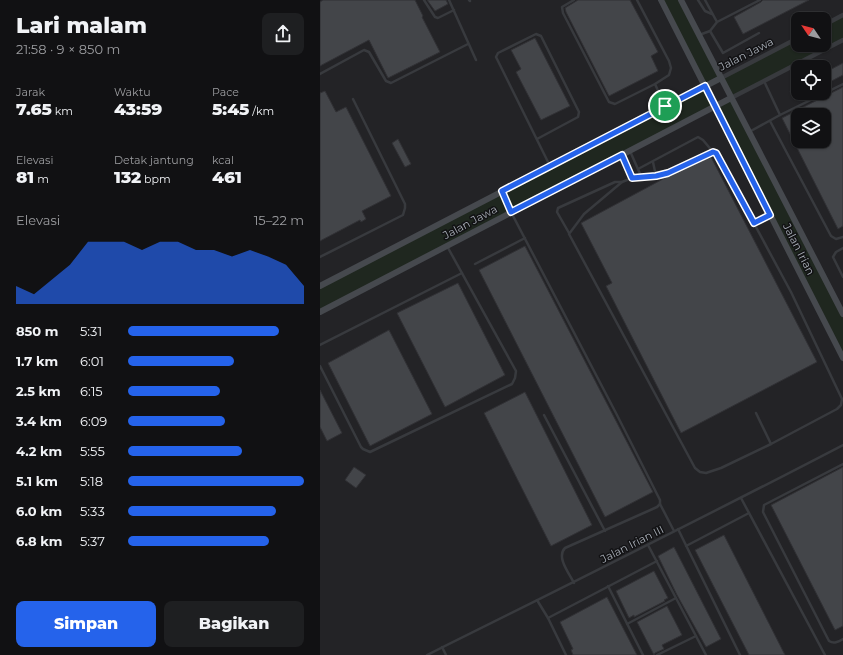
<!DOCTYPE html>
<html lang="id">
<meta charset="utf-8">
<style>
body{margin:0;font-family:Montserrat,sans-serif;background:#1e1f21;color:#f1f3f6;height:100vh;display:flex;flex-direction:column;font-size:15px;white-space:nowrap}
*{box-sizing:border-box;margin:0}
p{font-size:13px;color:#9c9da0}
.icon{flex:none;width:22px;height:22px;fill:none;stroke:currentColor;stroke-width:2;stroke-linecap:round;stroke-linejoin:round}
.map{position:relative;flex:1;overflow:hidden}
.panel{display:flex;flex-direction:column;background:#111113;width:320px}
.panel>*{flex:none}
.needle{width:26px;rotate:305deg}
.controls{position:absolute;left:471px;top:12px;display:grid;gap:8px}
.controls a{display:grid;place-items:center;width:40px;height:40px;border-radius:8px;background:#111113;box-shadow:0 1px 3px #0004,0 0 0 1px #303133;font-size:20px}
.pin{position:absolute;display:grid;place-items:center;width:34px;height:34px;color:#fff;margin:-17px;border:2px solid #fff;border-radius:50%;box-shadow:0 1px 4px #0007}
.round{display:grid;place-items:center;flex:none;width:42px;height:42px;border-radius:8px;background:#1e1f21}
.headline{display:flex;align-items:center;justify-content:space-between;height:68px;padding:0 16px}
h1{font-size:22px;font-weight:800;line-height:30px}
.figures{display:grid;grid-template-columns:repeat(3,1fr);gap:6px;height:68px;padding:4px 16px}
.figures div{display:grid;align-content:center}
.figures b{font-size:17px;font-weight:800}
.figures small{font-size:11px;font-weight:400}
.figures p{font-size:11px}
.chart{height:112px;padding:8px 16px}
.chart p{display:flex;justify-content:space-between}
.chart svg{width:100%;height:72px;margin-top:4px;fill:#2563eb;opacity:.7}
.action{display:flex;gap:8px;margin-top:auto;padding:8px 16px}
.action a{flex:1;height:46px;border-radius:8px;background:#2563eb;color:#fff;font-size:16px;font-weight:800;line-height:46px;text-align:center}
.action a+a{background:#1e1f21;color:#f1f3f6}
ul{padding:0 16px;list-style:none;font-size:13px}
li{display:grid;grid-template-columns:64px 48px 1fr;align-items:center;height:30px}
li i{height:10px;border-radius:5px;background:#2563eb}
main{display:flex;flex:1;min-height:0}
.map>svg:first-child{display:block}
.built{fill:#232326;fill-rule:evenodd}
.green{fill:#1f271f;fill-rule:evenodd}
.building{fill:#434549;stroke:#313135;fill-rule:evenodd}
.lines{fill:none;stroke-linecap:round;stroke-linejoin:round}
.lane{stroke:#383a3e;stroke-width:2.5}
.street{stroke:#383a3e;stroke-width:4.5}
.secondary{stroke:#46494e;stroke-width:6}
.route-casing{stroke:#fff;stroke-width:8}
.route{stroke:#2563eb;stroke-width:5}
.labels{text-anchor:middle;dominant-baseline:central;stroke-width:3;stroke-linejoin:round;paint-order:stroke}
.street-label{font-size:11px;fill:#a9afb8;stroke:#121214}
</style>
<main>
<section class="panel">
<div class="headline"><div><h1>Lari malam</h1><p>21:58 · 9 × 850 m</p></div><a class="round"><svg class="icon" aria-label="share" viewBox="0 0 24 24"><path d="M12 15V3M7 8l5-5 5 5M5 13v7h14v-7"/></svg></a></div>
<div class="figures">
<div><p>Jarak</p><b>7.65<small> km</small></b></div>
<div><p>Waktu</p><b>43:59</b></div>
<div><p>Pace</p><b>5:45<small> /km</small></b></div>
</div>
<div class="figures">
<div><p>Elevasi</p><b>81<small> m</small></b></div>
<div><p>Detak jantung</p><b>132<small> bpm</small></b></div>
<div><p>kcal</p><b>461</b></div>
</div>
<div class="chart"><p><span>Elevasi</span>15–22 m</p>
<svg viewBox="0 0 160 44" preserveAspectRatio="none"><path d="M0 44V33L10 38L20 29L30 20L40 6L50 6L60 6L70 11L80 6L90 6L100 11L110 11L120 15L130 11L140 15L150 20L160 33V44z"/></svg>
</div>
<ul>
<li><b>850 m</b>5:31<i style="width:86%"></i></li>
<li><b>1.7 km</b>6:01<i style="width:60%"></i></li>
<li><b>2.5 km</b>6:15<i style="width:52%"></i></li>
<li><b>3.4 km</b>6:09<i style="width:55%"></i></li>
<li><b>4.2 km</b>5:55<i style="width:65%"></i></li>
<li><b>5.1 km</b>5:18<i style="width:100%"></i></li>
<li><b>6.0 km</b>5:33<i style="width:84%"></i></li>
<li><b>6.8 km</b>5:37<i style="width:80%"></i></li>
</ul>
<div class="action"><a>Simpan</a><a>Bagikan</a></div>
</section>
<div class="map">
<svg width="523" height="655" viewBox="0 0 523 655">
<rect width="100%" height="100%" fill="#171719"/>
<!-- built -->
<path class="built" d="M0,0H523V655H0ZM478,19H504V45H478ZM478,67H504V93H478ZM478,115H504V141H478Z"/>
<!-- green -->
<path class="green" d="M341,0H361L401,78L478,38V45H504V25L523,15V41L412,98L523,314V356L395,107L0,311V286L385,87ZM401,79L411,98L395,107L385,87Z"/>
<!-- building -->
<g class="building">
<polygon points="3,0 95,0 103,16 102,17 120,52 68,78 49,40 0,66 0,2"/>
<polygon points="107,0 126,0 128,4 115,11"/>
<polygon points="258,0 310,0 338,52 331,56 338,71 289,96 246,12 245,8"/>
<polygon points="443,0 489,0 423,34 414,17 441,2"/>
<polygon points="215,38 250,106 221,120 196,72 201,69 191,50"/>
<polygon points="523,63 523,75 504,85 504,73"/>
<polygon points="478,86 478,93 489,93 475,100 470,91"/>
<path d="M523,87V226L518,229L462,118ZM478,115H504V141H478Z"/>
<polygon points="5,91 16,112 26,107 71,196 42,211 46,219 41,222 40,220 0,241 0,93"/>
<polygon points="78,139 91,164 85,167 72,143"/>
<polygon points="391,157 497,362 361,433 286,286 292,283 261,223 356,172"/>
<polygon points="205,246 333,492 285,517 159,270"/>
<polygon points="138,283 185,375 125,407 77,313"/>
<polygon points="69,330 112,414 50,446 8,363"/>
<polygon points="0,390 22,433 7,441 0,427"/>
<polygon points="205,392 272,525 231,546 164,413"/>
<polygon points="34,467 46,475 36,488 25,480"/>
<polygon points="523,467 523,626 515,630 451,505"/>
<polygon points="404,535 465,655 429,655 375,550"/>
<polygon points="354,547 401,639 386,647 357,595 338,556"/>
<polygon points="334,571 348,598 344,600 345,601 314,617 314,615 309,618 296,591"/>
<polygon points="287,597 317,655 253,655 251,650 253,649 240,622"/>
<polygon points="347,606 362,635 342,645 344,649 335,653 334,655 317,622"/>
</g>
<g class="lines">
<!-- lane -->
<g class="lane">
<polyline points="104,0 115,17 118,18 134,10"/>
<polyline points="129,0 156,60"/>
<polyline points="149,0 150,1"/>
<polyline points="254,0 242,7 243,13 289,102 295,104 335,84 345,106"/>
<polyline points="317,0 349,61 351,68 349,75 335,84"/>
<polyline points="378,0 385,11 392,14"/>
<polyline points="397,22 440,0"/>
<polyline points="390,31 403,53 439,33"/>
<polyline points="379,35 390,31 397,22 385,0"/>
<polyline points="0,74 44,50 49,52 66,81 71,83 148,44"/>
<polyline points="444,81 460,115"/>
<polyline points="450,121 511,236 516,239 523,237"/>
<polyline points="429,132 460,115 523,84"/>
<polyline points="217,139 258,117 259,112 221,36 216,34 178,53 176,57 230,166"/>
<polyline points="310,151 321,176"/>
<polygon points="393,153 396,153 471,292 522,399 521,405 517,409 451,444 401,468 386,473 380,472 375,468 249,234 264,214 302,182 312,178 336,176 348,173"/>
<polyline points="302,155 312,178"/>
<polyline points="333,162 336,176"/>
<polyline points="318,169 378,137 383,140 393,152"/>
<path d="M191,212L297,415L340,500V504L337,507L245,548C236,557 249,573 254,583"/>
<polyline points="434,223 450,215"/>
<polyline points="249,233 237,212 238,208 295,182 302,182"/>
<polyline points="523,248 516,252 513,257 523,277"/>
<polyline points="0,257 83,215 85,208 85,204 33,99"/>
<polyline points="155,264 205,238"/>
<polyline points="0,345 142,273"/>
<polyline points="0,366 41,447 43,449 50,452 192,384 195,378 196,371 127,246"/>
<polyline points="436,413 451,444"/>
<polyline points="224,415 285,531"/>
<path d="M523,464L444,505L443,512L509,641C514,644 518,642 523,639"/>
<polyline points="421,498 505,655"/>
<polyline points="340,504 354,531"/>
<polyline points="358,529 420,655"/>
<polyline points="328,545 386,655"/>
<polyline points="366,546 429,513"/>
<polyline points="288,586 323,655"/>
<polyline points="217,600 228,618"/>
<polyline points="307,624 356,598"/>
<polyline points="122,647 126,655"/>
<path d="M107,655C246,586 385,517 523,445"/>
<polyline points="246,655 228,618 337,561"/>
<polyline points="337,655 376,636"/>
</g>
<!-- street -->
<g class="street">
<polyline points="504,25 523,15"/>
<polyline points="401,78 478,38"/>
<polyline points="411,98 523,40"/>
</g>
<!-- secondary -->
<g class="secondary">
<polyline points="341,0 523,358"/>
<polyline points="361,0 523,314"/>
<polyline points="182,191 191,212"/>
<polyline points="0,286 401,78"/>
<polyline points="0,312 411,98"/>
</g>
</g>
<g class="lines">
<!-- route casing -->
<g class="route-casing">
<polygon id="route" points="385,86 450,215 434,223 396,153 393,152 348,173 336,176 312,178 302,155 191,212 182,191"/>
</g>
<!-- route -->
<use href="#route" class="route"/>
</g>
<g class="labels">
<!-- street labels -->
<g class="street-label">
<text transform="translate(426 54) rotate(-27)">Jalan Jawa</text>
<text transform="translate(150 222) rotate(-28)">Jalan Jawa</text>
<text transform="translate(479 249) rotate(63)">Jalan Irian</text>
<text transform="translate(312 544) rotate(-27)">Jalan Irian III</text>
</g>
</g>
</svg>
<div class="controls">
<a><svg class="needle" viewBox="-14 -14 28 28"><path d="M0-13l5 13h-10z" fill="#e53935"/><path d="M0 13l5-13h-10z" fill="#9c9da0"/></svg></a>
<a><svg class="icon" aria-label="locate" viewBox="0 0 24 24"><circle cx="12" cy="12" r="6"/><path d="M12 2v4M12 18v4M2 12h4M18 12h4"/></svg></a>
<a><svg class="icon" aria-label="layers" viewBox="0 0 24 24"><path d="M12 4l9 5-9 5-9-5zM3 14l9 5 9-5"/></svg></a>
</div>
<div class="pin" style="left:345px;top:106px;background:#1e9e55"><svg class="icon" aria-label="arrive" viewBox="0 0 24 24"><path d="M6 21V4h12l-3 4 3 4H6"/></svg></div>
</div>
</main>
